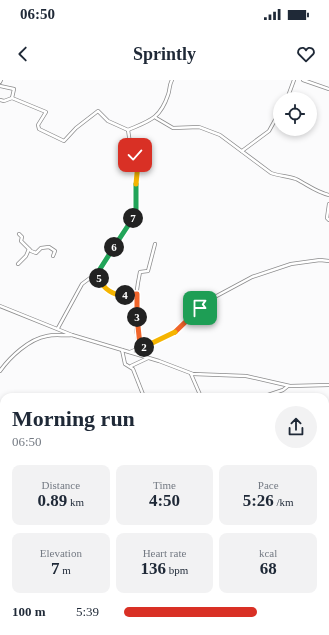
<!DOCTYPE html>
<style>
body{margin:0;font-family:"Times New Roman",serif;background:#f2f2f3;color:#1f2937;height:100vh;display:flex;flex-direction:column;font-size:15px;white-space:nowrap}
*{box-sizing:border-box;margin:0}
p{font-size:13px;color:#747a83}
.icon{flex:none;width:22px;height:22px;fill:none;stroke:currentColor;stroke-width:2;stroke-linecap:round;stroke-linejoin:round}
.map{position:relative;flex:1;overflow:hidden}
.drawer{position:absolute;left:0px;top:313px;width:329px;height:242px;display:flex;flex-direction:column;background:#fff;border-radius:12px 12px 0 0;box-shadow:0 2px 6px #0003}
.drawer>*{flex:none}
.fabs{position:absolute;left:273px;top:12px;display:grid;gap:8px}
.fabs a{display:grid;place-items:center;width:44px;height:44px;border-radius:50%;background:#fff;box-shadow:0 2px 6px #0003;font-size:20px}
.pin{position:absolute;display:grid;place-items:center;width:34px;height:34px;color:#fff;margin:-17px;border-radius:8px;box-shadow:0 2px 6px #0006}
.km{position:absolute;width:20px;height:20px;margin:-10px;border-radius:50%;background:#222;color:#fff;font-size:11px;line-height:20px;text-align:center}
.round{display:grid;place-items:center;flex:none;width:42px;height:42px;border-radius:21px;background:#f2f2f3}
.overview{display:flex;align-items:center;justify-content:space-between;height:68px;padding:0 12px}
h1{font-size:22px;font-weight:800;line-height:30px}
.metrics{display:grid;grid-template-columns:repeat(3,1fr);gap:6px;height:68px;padding:4px 12px}
.metrics div{display:grid;align-content:center;border-radius:8px;background:#f2f2f3;text-align:center}
.metrics b{font-size:17px;font-weight:800}
.metrics small{font-size:11px;font-weight:400}
.metrics p{font-size:11px}
ul{padding:0 12px;list-style:none;font-size:13px}
li{display:grid;grid-template-columns:64px 48px 1fr;align-items:center;height:30px}
li i{height:10px;border-radius:5px;background:#d93025}
.status{display:flex;justify-content:space-between;align-items:center;height:28px;padding:0 20px;background:#fff;direction:ltr}
.status svg{height:11px;fill:currentColor}
header{display:flex;justify-content:space-between;align-items:center;height:52px;padding:0 12px;background:#fff;font-size:18px;font-weight:800}
.map>svg:first-child{display:block}
.lines{fill:none;stroke-linecap:round;stroke-linejoin:round}
.minor-casing{stroke:#8c8c8d;stroke-width:4}
.minor{stroke:#fff;stroke-width:2.5}
.split-1-casing{stroke:#fff;stroke-width:8}
.split-2-casing{stroke:#fff;stroke-width:8}
.split-3-casing{stroke:#fff;stroke-width:8}
.split-4-casing{stroke:#fff;stroke-width:8}
.split-5-casing{stroke:#fff;stroke-width:8}
.split-6-casing{stroke:#fff;stroke-width:8}
.split-7-casing{stroke:#fff;stroke-width:8}
.split-8-casing{stroke:#fff;stroke-width:8}
.split-9-casing{stroke:#fff;stroke-width:8}
.split-1{stroke:#f0652b;stroke-width:5}
.split-2{stroke:#f5b400;stroke-width:5}
.split-3{stroke:#f0652b;stroke-width:5}
.split-4{stroke:#f0652b;stroke-width:5}
.split-5{stroke:#f5b400;stroke-width:5}
.split-6{stroke:#22a559;stroke-width:5}
.split-7{stroke:#22a559;stroke-width:5}
.split-8{stroke:#22a559;stroke-width:5}
.split-9{stroke:#f5b400;stroke-width:5}
</style>
<div class="status"><b>06:50</b><svg viewBox="0 0 49 12"><path d="M0 12V9h3v3zM5 12V6h3v6zM10 12V3h3v9zM15 12V0h3v12zM26 1h20v11H26zM47 4h2v5h-2z"/></svg></div>
<header><svg class="icon" aria-label="back" viewBox="0 0 24 24"><path d="M15 5l-7 7 7 7"/></svg>Sprintly<svg class="icon" aria-label="heart" viewBox="0 0 24 24"><path d="M12 20l-8-8c-3-5 5-10 8-4 3-6 11-1 8 4z"/></svg></header>
<div class="map">
<svg width="329" height="555" viewBox="0 0 329 555">
<rect width="100%" height="100%" fill="#fbfbfc"/>
<g class="lines">
<!-- minor casing -->
<g class="minor-casing">
<g id="minor">
<polyline points="303,0 329,9"/>
<polyline points="0,2 1,0"/>
<path d="M0,6L14,9L12,18L46,32L38,45L39,49L64,61L76,48L98,31L108,41L128,50C149,41 160,39 168,15C170,10 169,5 172,0"/>
<polyline points="287,19 294,0"/>
<polyline points="0,20 4,21 12,18"/>
<path d="M156,38L173,48L199,47L220,55L271,93C279,96 288,96 296,99C308,105 316,112 329,115"/>
<polyline points="242,71 269,51 280,31"/>
<polyline points="329,124 327,138 329,140"/>
<polyline points="19,154 22,157 21,161 31,171 36,173 41,168 49,167 55,171 53,176"/>
<polyline points="18,184 26,176 29,169"/>
<path d="M99,191V199C112,215 116,217 137,214"/>
<polyline points="0,226 72,255 159,281 193,294 246,296 290,306 329,305"/>
<polyline points="58,248 82,204 98,192 135,133 138,83 130,63 128,50"/>
<path d="M140,268C133,245 135,216 140,192L148,191L155,164"/>
<polyline points="122,270 125,284 133,289 144,317"/>
<polyline points="130,272 170,255 211,219 252,197 291,184 320,180 329,181"/>
<polyline points="131,286 148,278"/>
<path d="M0,291C10,277 29,259 47,256C55,254 64,256 72,255"/>
<polyline points="191,294 201,317"/>
<polyline points="262,317 283,310 288,306"/>
<polyline points="0,369 4,368"/>
<polyline points="325,411 329,412"/>
<polyline points="0,440 4,439"/>
<polyline points="2,440 4,446"/>
<polyline points="125,555 126,551"/>
</g>
</g>
<!-- minor -->
<use href="#minor" class="minor"/>
</g>
<g class="lines">
<!-- split-1 casing -->
<g class="split-1-casing">
<polyline id="split-1" points="175,252 200,228"/>
</g>
<!-- split-2 casing -->
<g class="split-2-casing">
<polyline id="split-2" points="144,267 175,252"/>
</g>
<!-- split-3 casing -->
<g class="split-3-casing">
<polyline id="split-3" points="137,237 140,265 140,268 144,267"/>
</g>
<!-- split-4 casing -->
<g class="split-4-casing">
<polyline id="split-4" points="125,215 137,214 137,237"/>
</g>
<!-- split-5 casing -->
<g class="split-5-casing">
<path id="split-5" d="M99,198C103,209 114,216 125,215"/>
</g>
<!-- split-6 casing -->
<g class="split-6-casing">
<polyline id="split-6" points="99,198 100,189 114,167"/>
</g>
<!-- split-7 casing -->
<g class="split-7-casing">
<polyline id="split-7" points="114,167 133,138"/>
</g>
<!-- split-8 casing -->
<g class="split-8-casing">
<polyline id="split-8" points="133,138 136,130 136,104"/>
</g>
<!-- split-9 casing -->
<g class="split-9-casing">
<polyline id="split-9" points="135,75 138,83 136,104"/>
</g>
<!-- split-1 -->
<use href="#split-1" class="split-1"/>
<!-- split-2 -->
<use href="#split-2" class="split-2"/>
<!-- split-3 -->
<use href="#split-3" class="split-3"/>
<!-- split-4 -->
<use href="#split-4" class="split-4"/>
<!-- split-5 -->
<use href="#split-5" class="split-5"/>
<!-- split-6 -->
<use href="#split-6" class="split-6"/>
<!-- split-7 -->
<use href="#split-7" class="split-7"/>
<!-- split-8 -->
<use href="#split-8" class="split-8"/>
<!-- split-9 -->
<use href="#split-9" class="split-9"/>
</g>
</svg>
<div class="fabs">
<a><svg class="icon" aria-label="locate" viewBox="0 0 24 24"><circle cx="12" cy="12" r="6"/><path d="M12 2v4M12 18v4M2 12h4M18 12h4"/></svg></a>
</div>
<div class="pin" style="left:200px;top:228px;background:#1e9e55"><svg class="icon" aria-label="arrive" viewBox="0 0 24 24"><path d="M6 21V4h12l-3 4 3 4H6"/></svg></div>
<div class="pin" style="left:135px;top:75px;background:#d93025"><svg class="icon" aria-label="check" viewBox="0 0 24 24"><path d="M5 12l5 5 9-10"/></svg></div>
<b class="km" style="left:144px;top:267px">2</b>
<b class="km" style="left:137px;top:237px">3</b>
<b class="km" style="left:125px;top:215px">4</b>
<b class="km" style="left:99px;top:198px">5</b>
<b class="km" style="left:114px;top:167px">6</b>
<b class="km" style="left:133px;top:138px">7</b>
<section class="drawer">
<div class="overview"><div><h1>Morning run</h1><p>06:50</p></div><a class="round"><svg class="icon" aria-label="share" viewBox="0 0 24 24"><path d="M12 15V3M7 8l5-5 5 5M5 13v7h14v-7"/></svg></a></div>
<div class="metrics">
<div><p>Distance</p><b>0.89<small> km</small></b></div>
<div><p>Time</p><b>4:50</b></div>
<div><p>Pace</p><b>5:26<small> /km</small></b></div>
</div>
<div class="metrics">
<div><p>Elevation</p><b>7<small> m</small></b></div>
<div><p>Heart rate</p><b>136<small> bpm</small></b></div>
<div><p>kcal</p><b>68</b></div>
</div>
<ul>
<li><b>100 m</b>5:39<i style="width:69%"></i></li>
</ul>
</section>
</div>
